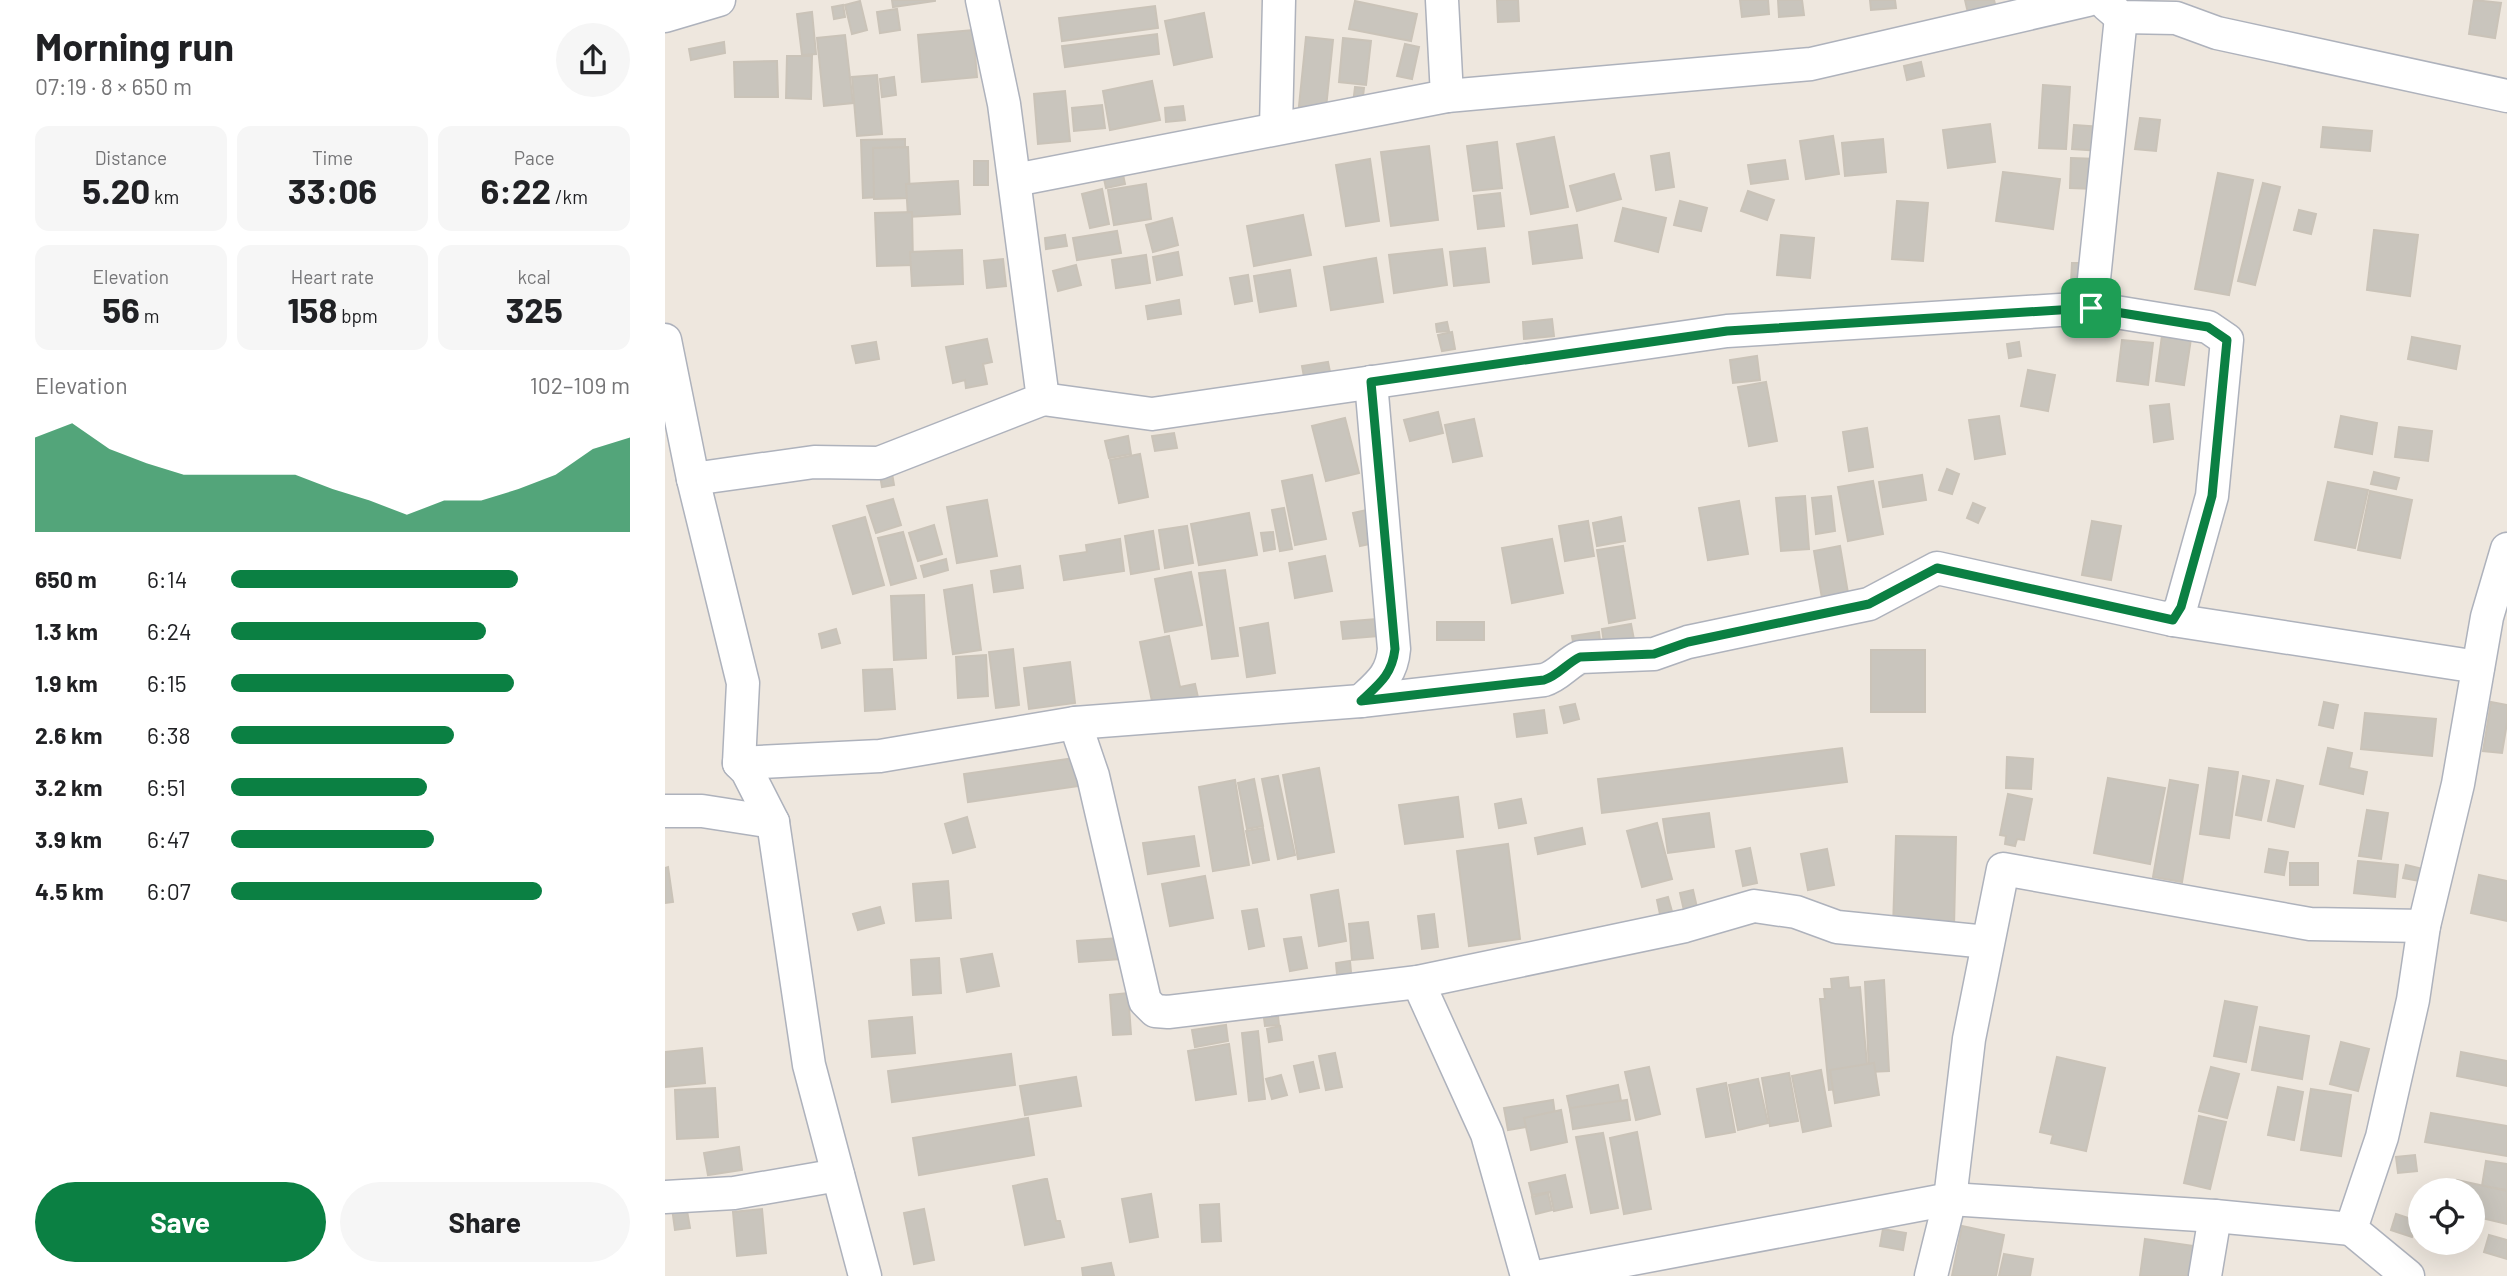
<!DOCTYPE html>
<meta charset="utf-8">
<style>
body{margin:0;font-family:Barlow,sans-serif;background:#f6f6f6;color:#202124;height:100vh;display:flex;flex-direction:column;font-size:26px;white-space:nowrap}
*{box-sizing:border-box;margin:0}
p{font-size:23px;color:#757577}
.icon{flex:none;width:38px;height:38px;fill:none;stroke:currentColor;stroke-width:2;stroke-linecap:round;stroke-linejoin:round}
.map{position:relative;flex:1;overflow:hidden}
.sheet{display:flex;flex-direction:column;background:#fff;width:665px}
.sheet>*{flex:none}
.fabs{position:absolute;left:1743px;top:1178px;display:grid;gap:14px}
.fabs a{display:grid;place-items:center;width:77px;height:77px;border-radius:50%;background:#fff;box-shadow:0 7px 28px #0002;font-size:35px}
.pin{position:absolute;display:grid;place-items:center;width:60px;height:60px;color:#fff;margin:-30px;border-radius:14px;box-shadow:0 4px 10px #0006}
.round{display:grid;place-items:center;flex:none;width:74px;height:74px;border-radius:37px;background:#f6f6f6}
.summary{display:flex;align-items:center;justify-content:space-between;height:119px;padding:0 35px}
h1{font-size:38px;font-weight:700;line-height:52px}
.metrics{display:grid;grid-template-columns:repeat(3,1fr);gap:10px;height:119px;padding:7px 35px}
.metrics div{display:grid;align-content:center;border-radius:14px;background:#f6f6f6;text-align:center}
.metrics b{font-size:35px;font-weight:700}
.metrics small{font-size:19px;font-weight:400}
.metrics p{font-size:19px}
.chart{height:196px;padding:14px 35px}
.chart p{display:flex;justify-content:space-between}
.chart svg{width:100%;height:126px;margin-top:7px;fill:#0b8043;opacity:.7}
.action{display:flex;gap:14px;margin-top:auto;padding:14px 35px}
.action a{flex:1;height:80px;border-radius:42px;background:#0b8043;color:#fff;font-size:28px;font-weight:700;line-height:80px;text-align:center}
.action a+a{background:#f6f6f6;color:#202124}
ul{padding:0 35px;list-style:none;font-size:23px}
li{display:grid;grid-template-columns:112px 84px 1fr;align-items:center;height:52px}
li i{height:18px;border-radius:9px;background:#0b8043}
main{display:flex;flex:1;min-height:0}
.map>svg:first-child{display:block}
.building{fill:#c9c5bd;stroke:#cac3b8;stroke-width:2}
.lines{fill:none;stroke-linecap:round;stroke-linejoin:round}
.minor-casing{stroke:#aeb2bc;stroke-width:35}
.minor{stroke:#fff;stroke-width:32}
.route-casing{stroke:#fff;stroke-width:14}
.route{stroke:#0b8043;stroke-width:9}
</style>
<main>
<section class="sheet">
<div class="summary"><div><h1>Morning run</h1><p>07:19 · 8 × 650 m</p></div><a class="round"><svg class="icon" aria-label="share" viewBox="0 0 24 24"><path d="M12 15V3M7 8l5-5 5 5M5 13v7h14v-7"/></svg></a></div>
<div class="metrics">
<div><p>Distance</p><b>5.20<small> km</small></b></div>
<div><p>Time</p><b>33:06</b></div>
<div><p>Pace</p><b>6:22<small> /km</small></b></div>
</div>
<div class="metrics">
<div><p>Elevation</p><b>56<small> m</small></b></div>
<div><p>Heart rate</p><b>158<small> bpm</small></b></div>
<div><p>kcal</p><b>325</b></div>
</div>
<div class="chart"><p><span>Elevation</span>102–109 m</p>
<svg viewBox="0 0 160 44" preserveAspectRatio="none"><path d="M0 44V11L10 6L20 15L30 20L40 24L50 24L60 24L70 24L80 29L90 33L100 38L110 33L120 33L130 29L140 24L150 15L160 11V44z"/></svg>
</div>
<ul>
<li><b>650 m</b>6:14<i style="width:72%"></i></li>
<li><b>1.3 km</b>6:24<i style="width:64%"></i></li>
<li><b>1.9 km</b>6:15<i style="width:71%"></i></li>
<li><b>2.6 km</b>6:38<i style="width:56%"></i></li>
<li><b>3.2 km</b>6:51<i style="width:49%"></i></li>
<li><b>3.9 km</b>6:47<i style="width:51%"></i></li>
<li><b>4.5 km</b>6:07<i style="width:78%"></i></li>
</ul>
<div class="action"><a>Save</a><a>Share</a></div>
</section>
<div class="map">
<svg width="1842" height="1276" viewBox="0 0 1842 1276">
<rect width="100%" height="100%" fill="#eee7de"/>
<!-- building -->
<g class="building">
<polygon points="227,0 270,0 270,1 228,7"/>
<polygon points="832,0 853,0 854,21 833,22"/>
<polygon points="1075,0 1103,0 1104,14 1077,17"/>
<polygon points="1113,0 1137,0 1139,15 1114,17"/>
<polygon points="1205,0 1230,0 1231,8 1206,10"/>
<polygon points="1300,0 1329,0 1331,8 1303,13"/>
<polygon points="1809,0 1836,3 1830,38 1804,34"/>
<polygon points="195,1 202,30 187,34 180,5"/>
<polygon points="690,1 752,14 746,41 684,29"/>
<polygon points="178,5 180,17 169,19 167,7"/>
<polygon points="490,6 493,28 397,41 394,18"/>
<polygon points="232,9 235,30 215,33 212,12"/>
<polygon points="147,12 151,54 137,55 132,14"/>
<polygon points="539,13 547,57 509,65 500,21"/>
<polygon points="308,30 312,77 257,82 253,35"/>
<polygon points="492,34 494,54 400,67 397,46"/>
<polygon points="180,35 188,103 159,106 152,38"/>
<polygon points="641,37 668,40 661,108 634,106"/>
<polygon points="678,38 706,41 701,85 674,82"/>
<polygon points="59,42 60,53 26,60 24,49"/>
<polygon points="740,44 754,47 747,79 732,76"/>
<polygon points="122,56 147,56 146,99 121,98"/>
<polygon points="112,61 113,97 70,97 69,62"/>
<polygon points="1256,62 1259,76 1242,80 1239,66"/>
<polygon points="212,75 217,134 192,136 187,77"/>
<polygon points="229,77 231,95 217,97 215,79"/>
<polygon points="487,81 495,120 445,130 438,91"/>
<polygon points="1378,85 1405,87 1401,149 1374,148"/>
<polygon points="690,87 699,88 697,105 688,104"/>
<polygon points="400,91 405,141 373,144 369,94"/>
<polygon points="437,105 440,128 409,131 407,108"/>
<polygon points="518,106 520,120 501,122 500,108"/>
<polygon points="1475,118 1495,120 1491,151 1470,149"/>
<polygon points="1325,124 1330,162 1283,168 1278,130"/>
<polygon points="1409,125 1437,127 1436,151 1407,149"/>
<polygon points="1658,127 1707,131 1705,151 1656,147"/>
<polygon points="1168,136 1174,174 1141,179 1135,141"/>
<polygon points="889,137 903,207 866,214 852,144"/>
<polygon points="240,139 240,159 234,159 235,196 198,198 196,140"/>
<polygon points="1218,139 1221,172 1180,176 1177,143"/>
<polygon points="832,142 837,188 808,191 802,146"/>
<polygon points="764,146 773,220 726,226 716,152"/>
<polygon points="243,147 245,198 209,199 208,148"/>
<polygon points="1004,153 1009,187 991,190 986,156"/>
<polygon points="1406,158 1433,159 1432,189 1405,188"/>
<polygon points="705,159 714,221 681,226 671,165"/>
<polygon points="1120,160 1123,179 1086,184 1083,165"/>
<rect x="309" y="161" width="14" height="24"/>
<polygon points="457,170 460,184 441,188 438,174"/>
<polygon points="1338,172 1395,179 1388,229 1331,221"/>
<polygon points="1553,173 1588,180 1564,295 1530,289"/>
<polygon points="949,174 956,199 912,211 905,186"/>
<polygon points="293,181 295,214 243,217 241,184"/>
<polygon points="1598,183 1615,187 1590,285 1573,281"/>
<polygon points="481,184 486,219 449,225 443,190"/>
<polygon points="437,189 444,224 425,228 417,194"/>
<polygon points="1083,191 1109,200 1102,220 1076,211"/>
<polygon points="835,193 839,226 813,229 809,196"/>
<polygon points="1015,201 1042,208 1036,231 1009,225"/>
<polygon points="1232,201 1263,203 1258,261 1227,259"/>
<polygon points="958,208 1001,218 993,252 950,241"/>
<polygon points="1634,210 1651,214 1646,234 1629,230"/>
<polygon points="247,212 248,265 212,266 210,213"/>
<polygon points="638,215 646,255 589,266 582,226"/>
<polygon points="507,218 513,245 488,252 481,225"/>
<polygon points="912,225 917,258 868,264 864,232"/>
<polygon points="1709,230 1753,235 1745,296 1702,290"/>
<polygon points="452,231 456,253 412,260 408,238"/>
<polygon points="400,235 402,246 381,249 380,238"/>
<polygon points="1116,235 1149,238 1145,278 1112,275"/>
<polygon points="820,248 824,282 789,286 785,252"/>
<polygon points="777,249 782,285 729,293 724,255"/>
<polygon points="297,250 298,284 247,286 245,252"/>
<polygon points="513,252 517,275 492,280 488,257"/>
<polygon points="481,255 485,283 451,288 447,260"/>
<polygon points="711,258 718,302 666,310 659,267"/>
<polygon points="338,259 341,286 322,288 319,261"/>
<polygon points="1407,263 1423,263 1422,283 1406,282"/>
<polygon points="411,265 416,285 393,291 388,271"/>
<polygon points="625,270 631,306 595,312 589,276"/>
<polygon points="583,275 587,301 570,304 565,278"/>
<polygon points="514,300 516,314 483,319 481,306"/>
<polygon points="887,319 889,336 859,339 858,322"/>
<polygon points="782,322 784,331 772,332 771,324"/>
<polygon points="1498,328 1527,332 1519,385 1491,381"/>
<polygon points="787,332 790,349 777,351 773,335"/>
<polygon points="1747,337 1795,346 1791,369 1743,359"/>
<polygon points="322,339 327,362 318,364 322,384 301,388 300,380 288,383 281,347"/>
<polygon points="1457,340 1488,343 1483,385 1452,381"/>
<polygon points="211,342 214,359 191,363 187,346"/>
<polygon points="1354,342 1356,356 1344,358 1342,344"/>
<polygon points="1092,356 1095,380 1068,383 1065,360"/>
<polygon points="663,362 666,377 640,382 637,366"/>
<polygon points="1363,370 1390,375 1383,411 1356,406"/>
<polygon points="1101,382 1112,441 1084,446 1073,387"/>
<polygon points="1504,404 1508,439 1489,442 1485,406"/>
<polygon points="773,412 778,433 745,441 739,420"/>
<polygon points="1334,416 1340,454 1310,459 1304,420"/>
<polygon points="1676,416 1712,423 1707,454 1670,447"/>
<polygon points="680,418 694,473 661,481 647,426"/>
<polygon points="809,419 817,456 788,462 780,425"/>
<polygon points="1734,427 1767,431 1763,461 1730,457"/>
<polygon points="1202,428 1208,467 1184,471 1178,432"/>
<polygon points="509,433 512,448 490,451 487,436"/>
<polygon points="463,436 466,454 444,458 440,441"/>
<polygon points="475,454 483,497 454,503 445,460"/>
<polygon points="224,456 229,485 217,487 212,458"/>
<polygon points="1282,469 1294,474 1287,494 1274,490"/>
<polygon points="1709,472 1734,478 1731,489 1706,484"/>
<polygon points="647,475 661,539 630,545 617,481"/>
<polygon points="1257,475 1261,500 1218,507 1214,482"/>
<polygon points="1208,481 1218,534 1183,541 1173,487"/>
<polygon points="1663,482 1703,490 1690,548 1650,540"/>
<polygon points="1705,491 1747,500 1735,558 1693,550"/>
<polygon points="1140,496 1144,549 1116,551 1111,498"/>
<polygon points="1166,496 1170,531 1151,534 1147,498"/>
<polygon points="228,499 236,525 211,533 202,506"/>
<polygon points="322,500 332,556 292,563 282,507"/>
<polygon points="1074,501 1083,554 1043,560 1034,508"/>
<polygon points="1308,503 1320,508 1313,523 1302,518"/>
<polygon points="619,508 627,549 615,551 607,510"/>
<polygon points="702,510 709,543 695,546 688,513"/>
<polygon points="584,513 592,555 534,565 526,524"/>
<polygon points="200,517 219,585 188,594 168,526"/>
<polygon points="956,517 960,541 932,546 928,523"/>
<polygon points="923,521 929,556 900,561 894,526"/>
<polygon points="1427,521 1456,526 1446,580 1417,575"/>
<polygon points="269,525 277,554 253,561 244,533"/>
<polygon points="522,526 528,563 500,568 494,530"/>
<polygon points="488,531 494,569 466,574 460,536"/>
<polygon points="238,532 251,578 226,585 213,538"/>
<polygon points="608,532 610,549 599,551 596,533"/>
<polygon points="455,539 459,571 399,580 395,556 422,552 421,545"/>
<polygon points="887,539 898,593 847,603 837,548"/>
<polygon points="958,546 970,618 944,623 932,550"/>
<polygon points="1175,546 1185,605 1159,610 1149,551"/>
<polygon points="660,556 667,591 630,598 624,563"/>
<polygon points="281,559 283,570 259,577 256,566"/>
<polygon points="355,566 358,588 329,592 326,571"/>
<polygon points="560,570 573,656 547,659 534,573"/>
<polygon points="526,572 537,625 500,632 490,579"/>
<polygon points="307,585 316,650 288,654 279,590"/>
<polygon points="259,595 261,658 229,660 226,596"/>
<polygon points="711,619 713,636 678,639 676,622"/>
<rect x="772" y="622" width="47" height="18"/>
<polygon points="603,623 610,673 582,677 575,628"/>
<polygon points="966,624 970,645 940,650 937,629"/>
<polygon points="171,629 175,643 157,648 154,634"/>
<polygon points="934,632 936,649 910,653 907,636"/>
<polygon points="504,636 515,687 530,684 534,702 489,711 475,642"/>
<polygon points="348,649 354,705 331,708 324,652"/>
<rect x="1206" y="650" width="54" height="62"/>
<polygon points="321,655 323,696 293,698 291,657"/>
<polygon points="405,662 410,703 364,709 359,668"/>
<polygon points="227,669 230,709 200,711 198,670"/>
<polygon points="1659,702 1673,705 1668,728 1654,725"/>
<polygon points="1826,702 1842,705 1842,723 1837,753 1818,751"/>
<polygon points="910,704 914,719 899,723 895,707"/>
<polygon points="879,710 882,733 852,737 849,714"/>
<polygon points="1700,713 1771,719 1767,756 1696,749"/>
<polygon points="1177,748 1182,782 937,813 933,779"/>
<polygon points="1663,748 1687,753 1684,768 1702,772 1698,794 1655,784"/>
<polygon points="1342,757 1368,759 1366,789 1341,788"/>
<polygon points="410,758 414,786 303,802 299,774"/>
<polygon points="654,768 669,852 633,859 618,775"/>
<polygon points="1544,768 1573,772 1564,838 1535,834"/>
<polygon points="613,776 630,855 613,859 597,779"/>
<polygon points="1578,776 1604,781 1596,820 1571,815"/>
<polygon points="1443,778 1500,788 1485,864 1429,853"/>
<polygon points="589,779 598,826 582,829 573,783"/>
<polygon points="570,780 584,865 548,871 534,787"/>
<polygon points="1505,780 1533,785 1517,882 1488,877"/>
<polygon points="1612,780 1638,786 1629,827 1603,821"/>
<polygon points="1343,794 1367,799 1359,840 1352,839 1350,846 1340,844 1341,836 1335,835"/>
<polygon points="793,797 798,837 740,844 734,805"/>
<polygon points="856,799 861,823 834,828 830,804"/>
<polygon points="1702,810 1723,813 1716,859 1694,856"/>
<polygon points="1044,813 1049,847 1003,853 998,819"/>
<polygon points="302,817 310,847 288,853 280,824"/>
<polygon points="992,823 1007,879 977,887 962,831"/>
<polygon points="598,828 604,860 588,863 581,831"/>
<polygon points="917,828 920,844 873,854 870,838"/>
<polygon points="529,836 534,866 483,874 478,843"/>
<polygon points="1231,836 1291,837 1289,928 1228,927"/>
<polygon points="843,844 855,939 804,946 792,851"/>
<polygon points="1085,848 1092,883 1078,886 1071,851"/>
<polygon points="1162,849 1169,885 1143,890 1136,854"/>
<polygon points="1604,849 1623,852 1619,875 1600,872"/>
<polygon points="1693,861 1733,865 1730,897 1689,893"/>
<rect x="1625" y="863" width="28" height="22"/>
<polygon points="1741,865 1758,869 1755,881 1738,878"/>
<polygon points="3,867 8,902 0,903 0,868"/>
<polygon points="1814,875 1842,881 1842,921 1806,913"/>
<polygon points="540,876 548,918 505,926 497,884"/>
<polygon points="283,881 286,918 251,921 248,884"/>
<polygon points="673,890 681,941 654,946 646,895"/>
<polygon points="1028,890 1033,912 1020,915 1015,893"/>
<polygon points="1003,897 1008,915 996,919 992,900"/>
<polygon points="215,907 219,923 193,930 188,914"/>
<polygon points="592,909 599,946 584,949 577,911"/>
<polygon points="769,914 773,947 757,949 753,916"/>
<polygon points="703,922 708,958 687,960 684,924"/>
<polygon points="636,937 642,968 625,971 619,939"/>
<polygon points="454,938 456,959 414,962 412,941"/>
<polygon points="327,954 334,986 302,992 296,959"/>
<polygon points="274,958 276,993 248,995 246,960"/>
<polygon points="685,961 687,983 673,985 671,963"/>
<polygon points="1183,977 1184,988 1195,987 1204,1086 1164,1090 1155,999 1160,999 1159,989 1167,989 1166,979"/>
<polygon points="1219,980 1224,1071 1204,1072 1200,982"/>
<polygon points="463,993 466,1034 448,1035 445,995"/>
<polygon points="1560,1001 1592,1007 1581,1062 1549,1056"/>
<polygon points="613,1016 614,1025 600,1026 599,1018"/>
<polygon points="247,1017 250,1053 207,1057 204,1021"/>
<polygon points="561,1025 563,1041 530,1047 527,1030"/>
<polygon points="615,1026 617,1040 604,1042 602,1029"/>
<polygon points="1595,1027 1644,1036 1637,1079 1587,1070"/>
<polygon points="593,1031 600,1099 584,1101 577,1033"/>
<polygon points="1676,1042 1704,1049 1693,1091 1665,1084"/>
<polygon points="564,1044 571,1094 531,1100 523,1051"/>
<polygon points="37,1048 40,1083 0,1087 0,1052"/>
<polygon points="1796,1052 1842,1061 1842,1086 1792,1076"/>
<polygon points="670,1053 677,1087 661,1090 654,1056"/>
<polygon points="346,1054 350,1085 227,1102 223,1071"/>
<polygon points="1392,1057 1440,1068 1421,1151 1386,1143 1388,1135 1375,1132"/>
<polygon points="648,1062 654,1088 635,1092 629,1066"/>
<polygon points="1209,1063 1214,1095 1170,1103 1165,1070"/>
<polygon points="984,1067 995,1114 971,1120 960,1072"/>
<polygon points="1546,1067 1574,1074 1562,1118 1534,1111"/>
<polygon points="1156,1070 1166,1126 1138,1132 1127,1076"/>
<polygon points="1124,1073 1133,1121 1105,1126 1097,1078"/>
<polygon points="616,1075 622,1095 607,1099 601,1079"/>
<polygon points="411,1077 416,1106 360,1115 355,1086"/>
<polygon points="1093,1079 1103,1123 1073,1130 1064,1085"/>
<polygon points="1061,1083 1070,1132 1041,1137 1032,1089"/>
<polygon points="953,1085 959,1117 909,1127 902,1096"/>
<polygon points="1613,1087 1638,1092 1629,1140 1603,1135"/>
<polygon points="50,1088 53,1137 12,1139 10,1090"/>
<polygon points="1646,1089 1686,1095 1676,1156 1636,1150"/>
<polygon points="888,1100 891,1122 843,1130 839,1108"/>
<polygon points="962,1100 965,1120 908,1129 905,1108"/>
<polygon points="896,1110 902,1142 866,1150 859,1118"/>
<polygon points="1766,1113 1842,1126 1842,1156 1760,1142"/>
<polygon points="1534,1116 1561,1122 1545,1189 1519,1183"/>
<polygon points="363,1118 369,1155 254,1175 248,1138"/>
<polygon points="972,1132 986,1209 959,1214 945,1138"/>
<polygon points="938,1133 953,1208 926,1213 911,1137"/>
<polygon points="74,1147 77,1170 43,1175 39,1153"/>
<polygon points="1750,1155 1752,1171 1733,1173 1731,1157"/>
<polygon points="1821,1161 1842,1164 1842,1190 1817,1186"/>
<polygon points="900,1175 907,1207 889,1211 885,1192 867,1195 864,1183"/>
<polygon points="380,1179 382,1179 391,1221 395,1221 399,1237 360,1245 348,1186"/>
<polygon points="1792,1180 1842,1191 1842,1224 1808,1216 1808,1190 1790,1190"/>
<polygon points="883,1193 887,1210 871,1214 867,1197"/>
<polygon points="486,1194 493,1237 465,1242 457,1199"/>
<polygon points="554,1204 556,1241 537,1242 535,1205"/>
<polygon points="21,1205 25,1228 10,1230 7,1208"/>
<polygon points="97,1209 101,1253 72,1256 68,1212"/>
<polygon points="259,1209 269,1260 249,1264 239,1213"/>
<polygon points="1731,1214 1752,1221 1747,1237 1726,1230"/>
<polygon points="1297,1226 1339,1235 1331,1276 1287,1276"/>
<polygon points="1218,1229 1241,1233 1238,1250 1215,1246"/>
<polygon points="1824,1235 1842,1240 1842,1259 1819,1252"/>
<polygon points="1480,1239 1529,1246 1524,1276 1475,1276"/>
<polygon points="1339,1254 1368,1259 1365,1276 1334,1276"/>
<polygon points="446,1263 449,1276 418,1276 417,1268"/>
</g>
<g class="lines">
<!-- minor casing -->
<g class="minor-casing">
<g id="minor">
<polyline points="1442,5 1456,17 1511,18 1552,33 1842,96"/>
<polyline points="0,16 54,0"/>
<polyline points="782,96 1146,64 1423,0"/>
<polyline points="611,128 614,0"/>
<polyline points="350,180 782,96 777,0"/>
<polyline points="0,340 28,479 78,683 74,763 82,771 108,822 144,1065 200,1276"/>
<polyline points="378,399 487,414 1062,331 1426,308 1456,17"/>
<polyline points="28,479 149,462 214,463 378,399 339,104 317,0"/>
<polyline points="1508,620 1813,667"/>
<path d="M696,701C714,684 727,675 729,649L706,382"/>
<polyline points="410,723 428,776 480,1001 490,1011 503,1012 753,982 1020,926 1089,906 1131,912 1172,927 1322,942"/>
<path d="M74,763L215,756L410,723L696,701L879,680C893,676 902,663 915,657L989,654L1023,642L1204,604L1272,568L1508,620L1516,607L1547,496L1562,340L1543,327L1426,308"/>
<polyline points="0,811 37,811 108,822"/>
<polyline points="753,982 822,1134 862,1276"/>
<polyline points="0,1197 69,1193 173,1175"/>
<polyline points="877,1276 1285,1199 1550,1216 1686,1229"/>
<polyline points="1266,1276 1285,1199 1304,1039 1338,869 1645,924 1759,926"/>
<polyline points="1540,1276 1550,1216"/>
<polyline points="1743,1276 1686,1229 1717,1137 1748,1000 1759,926 1793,784 1822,617 1842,549"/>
</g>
</g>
<!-- minor -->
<use href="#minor" class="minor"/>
</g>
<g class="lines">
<!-- route casing -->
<g class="route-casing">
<path id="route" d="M1426,308L1543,327L1562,340L1547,496L1516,607L1508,620L1272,568L1204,604L1023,642L989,654L915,657C902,663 893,676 879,680L696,701C714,684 727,675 730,649L706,382L1062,331Z"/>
</g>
<!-- route -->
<use href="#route" class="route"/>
</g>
</svg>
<div class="fabs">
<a><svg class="icon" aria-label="locate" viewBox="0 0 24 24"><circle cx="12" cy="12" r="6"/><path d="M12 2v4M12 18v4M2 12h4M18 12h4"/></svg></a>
</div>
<div class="pin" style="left:1426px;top:308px;background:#1e9e55"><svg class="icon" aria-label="arrive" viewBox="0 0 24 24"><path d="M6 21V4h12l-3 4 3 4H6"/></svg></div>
</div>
</main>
